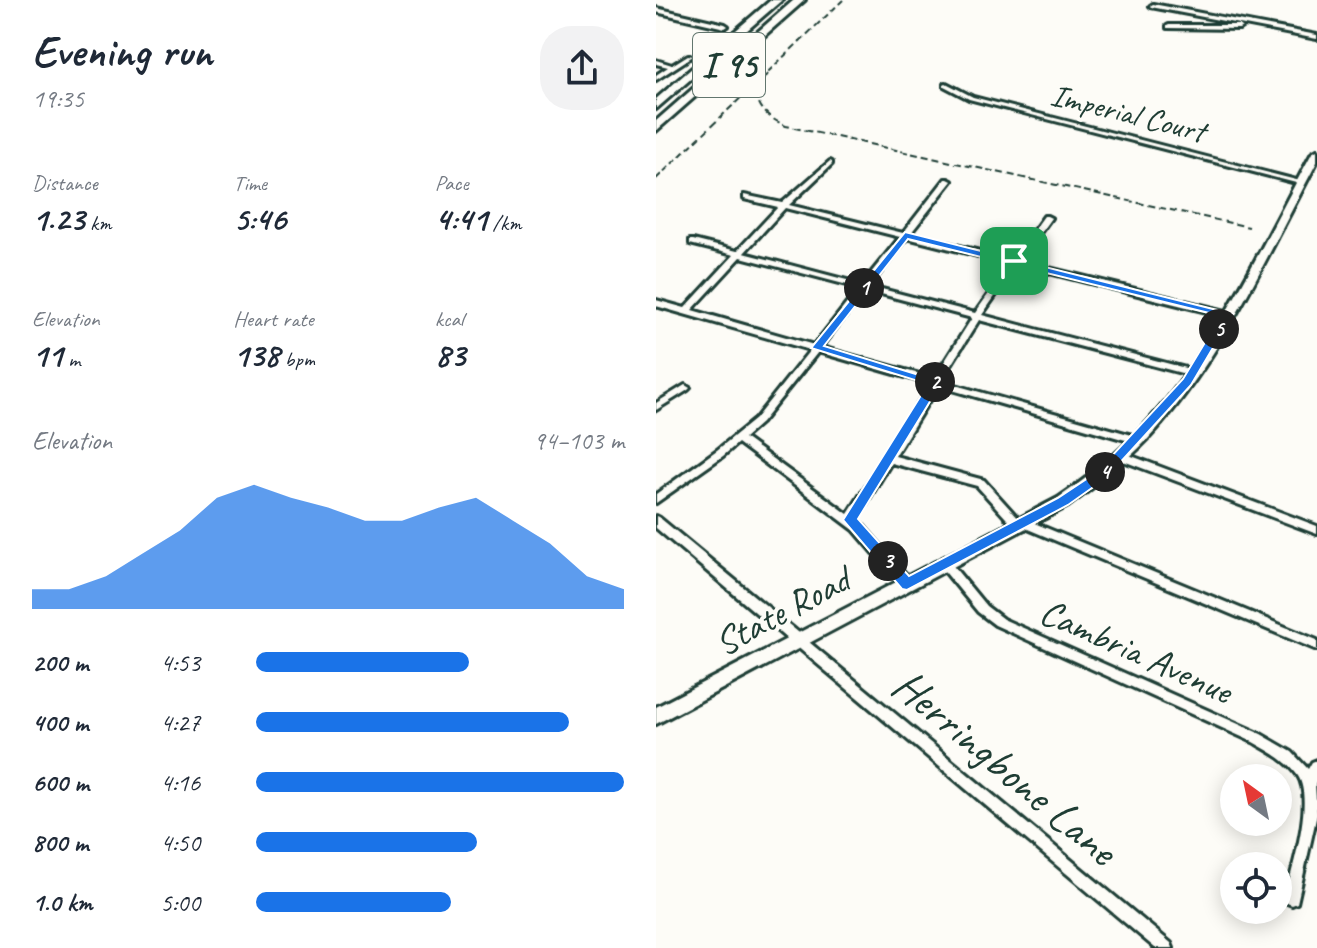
<!DOCTYPE html>
<meta charset="utf-8">
<style>
body{margin:0;font-family:Caveat,sans-serif;background:#f2f2f3;color:#1f2937;height:100vh;display:flex;flex-direction:column;font-size:30px;white-space:nowrap}
*{box-sizing:border-box;margin:0}
p{font-size:26px;color:#747a83}
.icon{flex:none;width:44px;height:44px;fill:none;stroke:currentColor;stroke-width:2;stroke-linecap:round;stroke-linejoin:round}
.map{position:relative;flex:1;overflow:hidden}
.sheet{display:flex;flex-direction:column;background:#fff;width:656px}
.sheet>*{flex:none}
.needle{width:52px;rotate:327deg}
.tools{position:absolute;left:564px;top:764px;display:grid;gap:16px}
.tools a{display:grid;place-items:center;width:72px;height:72px;border-radius:50%;background:#fff;box-shadow:0 4px 20px #0003;font-size:40px}
.pin{position:absolute;display:grid;place-items:center;width:68px;height:68px;color:#fff;margin:-34px;border-radius:16px;box-shadow:0 4px 12px #0006}
.km{position:absolute;width:40px;height:40px;margin:-20px;border-radius:50%;background:#222;color:#fff;font-size:22px;line-height:40px;text-align:center}
.round{display:grid;place-items:center;flex:none;width:84px;height:84px;border-radius:32px;background:#f2f2f3}
.summary{display:flex;align-items:center;justify-content:space-between;height:136px;padding:0 32px}
h1{font-size:44px;font-weight:800;line-height:60px}
.figures{display:grid;grid-template-columns:repeat(3,1fr);gap:12px;height:136px;padding:8px 32px}
.figures div{display:grid;align-content:center}
.figures b{font-size:34px;font-weight:800}
.figures small{font-size:22px;font-weight:400}
.figures p{font-size:22px}
.chart{height:224px;padding:16px 32px}
.chart p{display:flex;justify-content:space-between}
.chart svg{width:100%;height:144px;margin-top:8px;fill:#1a73e8;opacity:.7}
ul{padding:0 32px;list-style:none;font-size:26px}
li{display:grid;grid-template-columns:128px 96px 1fr;align-items:center;height:60px}
li i{height:20px;border-radius:10px;background:#1a73e8}
main{display:flex;flex:1;min-height:0}
.map>svg:first-child{display:block}
.lines{fill:none;stroke-linecap:round;stroke-linejoin:round}
.minor-casing{stroke:#1f3d34;stroke-width:6}
.tertiary-casing{stroke:#1f3d34;stroke-width:6}
.secondary-casing{stroke:#1f3d34;stroke-width:6}
.motorway-casing{stroke:#1f3d34;stroke-width:6}
.minor{fill:#fdfcf7;fill-rule:evenodd}
.tertiary{fill:#fdfcf7;fill-rule:evenodd}
.secondary{fill:#fdfcf7;fill-rule:evenodd}
.motorway{fill:#fdfcf7;fill-rule:evenodd}
.rail{stroke:#1f3d34;stroke-width:2;stroke-dasharray:7 4;stroke-linecap:butt}
.route{fill:#1a73e8;stroke:#fff;stroke-width:2;fill-rule:evenodd}
.labels{text-anchor:middle;dominant-baseline:central;stroke-width:8;stroke-linejoin:round;paint-order:stroke}
.far-street-label{font-size:32px;fill:#1f3d34;stroke:#fdfcf7}
.shield{fill:#fdfcf7;stroke:#62766e;stroke-width:2}
.shield-label{font-size:36px;font-weight:bold;fill:#1f3d34}
.street-label{font-size:38px;fill:#1f3d34;stroke:#fdfcf7}
.near-street-label{font-size:46px;fill:#1f3d34;stroke:#fdfcf7}
</style>
<main>
<section class="sheet">
<div class="summary"><div><h1>Evening run</h1><p>19:35</p></div><a class="round"><svg class="icon" aria-label="share" viewBox="0 0 24 24"><path d="M12 15V3M7 8l5-5 5 5M5 13v7h14v-7"/></svg></a></div>
<div class="figures">
<div><p>Distance</p><b>1.23<small> km</small></b></div>
<div><p>Time</p><b>5:46</b></div>
<div><p>Pace</p><b>4:41<small> /km</small></b></div>
</div>
<div class="figures">
<div><p>Elevation</p><b>11<small> m</small></b></div>
<div><p>Heart rate</p><b>138<small> bpm</small></b></div>
<div><p>kcal</p><b>83</b></div>
</div>
<div class="chart"><p><span>Elevation</span>94–103 m</p>
<svg viewBox="0 0 160 44" preserveAspectRatio="none"><path d="M0 44V38L10 38L20 34L30 27L40 20L50 10L60 6L70 10L80 13L90 17L100 17L110 13L120 10L130 17L140 24L150 34L160 38V44z"/></svg>
</div>
<ul>
<li><b>200 m</b>4:53<i style="width:58%"></i></li>
<li><b>400 m</b>4:27<i style="width:85%"></i></li>
<li><b>600 m</b>4:16<i style="width:100%"></i></li>
<li><b>800 m</b>4:50<i style="width:60%"></i></li>
<li><b>1.0 km</b>5:00<i style="width:53%"></i></li>
</ul>
</section>
<div class="map">
<svg width="661" height="948" viewBox="0 0 661 948">
<rect width="100%" height="100%" fill="#fdfcf7"/>
<filter id="ink" filterUnits="userSpaceOnUse"><feTurbulence type="fractalNoise" baseFrequency=".0125" numOctaves="2"/><feDisplacementMap in="SourceGraphic" scale="16" xChannelSelector="R" yChannelSelector="G"/><feConvolveMatrix kernelMatrix="1 2 1 2 8 2 1 2 1" color-interpolation-filters="sRGB"/></filter>
<g filter="url(#ink)">
<g class="lines">
<!-- minor casing -->
<g class="minor-casing">
<g id="minor">
<polygon points="497,4 661,35 661,39 495,7 494,6"/>
<polygon points="0,8 69,24 72,26 69,28 0,12"/>
<polygon points="513,25 583,25 586,27 583,29 511,28 511,26"/>
<polygon points="32,55 37,56 0,80 0,75 12,67 0,64 0,60 16,65"/>
<polygon points="290,83 317,97 648,182 644,184 313,99 288,86 288,84"/>
<path d="M174,161L176,162V164L133,205L247,233L289,179H292L296,181L254,234L357,259L388,216H391L395,218L364,261L574,312L575,314L571,317L361,265L326,315L537,370L542,373L537,376L323,320L285,381L483,437L485,439L483,441L480,443L282,386L239,456L328,480L364,520H371L661,640V650L367,527L363,529L359,528L321,486L235,463L200,520L206,524L255,581L257,584L255,587L251,589L247,587L198,530L82,443L67,456L0,503V494L61,450L99,419L154,350L0,306V300L29,308L78,255L34,244V240H37L81,251L122,207L88,199V195L126,203ZM129,208L244,237L206,284L88,253ZM251,238L354,264L319,313L214,286ZM85,257L203,288L158,345L36,310ZM210,290L316,318L278,378L165,347ZM162,352L274,384L230,455H228L227,459L192,514L88,438L105,423Z"/>
<polygon points="29,385 34,388 32,390 0,410 0,403"/>
<polygon points="465,452 661,526 661,534 462,459 460,456 462,453"/>
<path d="M289,560L293,561L330,606L347,619L605,734L636,752L652,769L656,762L661,760V779L659,784L661,814L641,903L636,905L631,903L629,898C636,869 658,801 642,776C631,760 613,751 597,742L339,625L322,612L285,567L284,564L285,561Z"/>
<polygon points="143,636 147,637 515,943 517,948 499,948 139,645 137,641 139,637"/>
</g>
</g>
<!-- tertiary casing -->
<g class="tertiary-casing">
<polygon id="tertiary" points="0,516 4,518 148,637 150,641 148,645 143,647 138,645 0,528"/>
</g>
<!-- secondary casing -->
<g class="secondary-casing">
<path id="secondary" d="M661,150V162C611,255 564,362 492,439C467,465 441,485 412,506L0,724V707L402,498C431,478 457,458 482,432C557,355 605,246 656,153Z"/>
</g>
<!-- motorway casing -->
<g class="motorway-casing">
<g id="motorway">
<polygon points="115,0 126,0 0,109 0,99"/>
<polygon points="138,0 149,0 0,131 0,121"/>
</g>
</g>
<!-- minor -->
<use href="#minor" class="minor"/>
<!-- tertiary -->
<use href="#tertiary" class="tertiary"/>
<!-- secondary -->
<use href="#secondary" class="secondary"/>
<!-- motorway -->
<use href="#motorway" class="motorway"/>
<!-- rail -->
<g class="rail">
<path d="M111,74L100,90C101,109 113,118 130,126L593,227"/>
<polyline points="0,179 187,0"/>
</g>
</g>
</g>
<!-- route -->
<path class="route" d="M249,232L577,314L535,385L450,478L412,505L251,590L246,589L187,520L272,384L155,348ZM252,239L565,316L527,379L441,472L402,498L253,576L202,519L286,382L168,346Z"/>
<g class="labels">
<!-- far-street labels -->
<g class="far-street-label">
<text transform="translate(472 113) rotate(14)">Imperial Court</text>
</g>
<!-- shield labels -->
<rect class="shield" x="37" y="33" width="72" height="64" rx="6"/>
<g class="shield-label">
<text x="73" y="65">I 95</text>
</g>
<!-- street labels -->
<g class="street-label">
<text transform="translate(126 611) rotate(-28)">State Road</text>
<text transform="translate(480 651) rotate(24)">Cambria Avenue</text>
</g>
<!-- near-street labels -->
<g class="near-street-label">
<text transform="translate(349 767) rotate(40)">Herringbone Lane</text>
</g>
</g>
</svg>
<div class="tools">
<a><svg class="needle" viewBox="-14 -14 28 28"><path d="M0-13l5 13h-10z" fill="#e53935"/><path d="M0 13l5-13h-10z" fill="#747a83"/></svg></a>
<a><svg class="icon" aria-label="locate" viewBox="0 0 24 24"><circle cx="12" cy="12" r="6"/><path d="M12 2v4M12 18v4M2 12h4M18 12h4"/></svg></a>
</div>
<div class="pin" style="left:358px;top:261px;background:#1e9e55"><svg class="icon" aria-label="arrive" viewBox="0 0 24 24"><path d="M6 21V4h12l-3 4 3 4H6"/></svg></div>
<b class="km" style="left:208px;top:288px">1</b>
<b class="km" style="left:279px;top:382px">2</b>
<b class="km" style="left:232px;top:561px">3</b>
<b class="km" style="left:449px;top:472px">4</b>
<b class="km" style="left:563px;top:329px">5</b>
</div>
</main>
